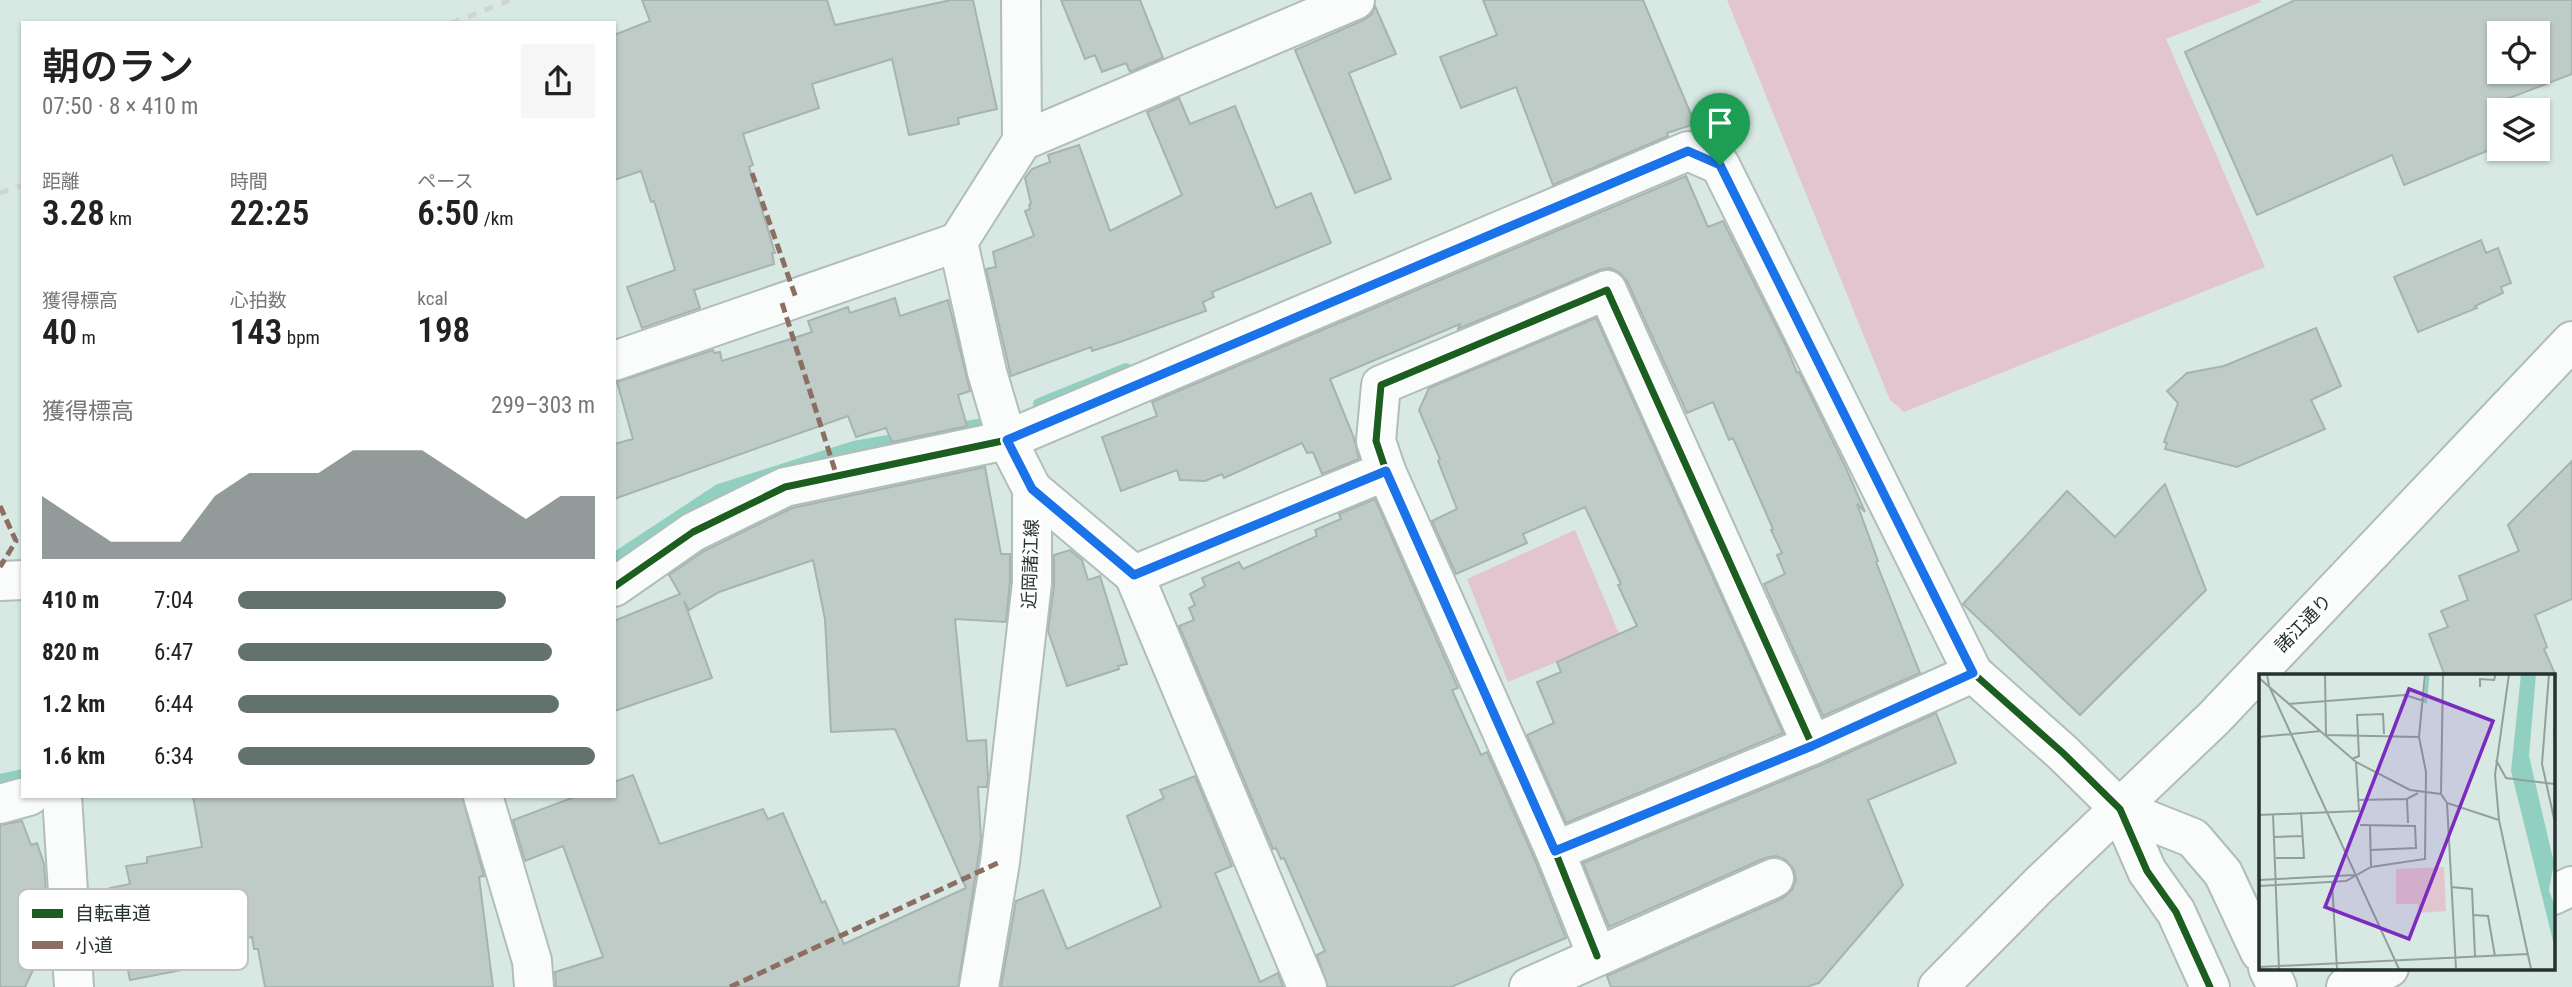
<!DOCTYPE html>
<html lang="ja">
<meta charset="utf-8">
<style>
body{margin:0;font-family:"Roboto Condensed","Noto Sans JP",sans-serif;background:#f6f6f6;color:#222;height:100vh;display:flex;flex-direction:column;font-size:26px;white-space:nowrap}
*{box-sizing:border-box;margin:0}
p{font-size:23px;color:#767676}
.icon{flex:none;width:38px;height:38px;fill:none;stroke:currentColor;stroke-width:2;stroke-linecap:round;stroke-linejoin:round}
.map{position:relative;flex:1;overflow:hidden}
.drawer{position:absolute;left:21px;top:21px;width:595px;height:777px;display:flex;flex-direction:column;background:#fff;border-radius:0px;box-shadow:0 2px 5px #0004}
.drawer>*{flex:none}
.fabs{position:absolute;left:2487px;top:21px;display:grid;gap:14px}
.fabs a{display:grid;place-items:center;width:63px;height:63px;border-radius:0px;background:#fff;box-shadow:0 2px 5px #0004;font-size:35px}
.pin{position:absolute;display:grid;place-items:center;width:60px;height:60px;color:#fff;margin:-72px -30px;border-radius:50% 50% 50% 0;rotate:-45deg;box-shadow:0 0 7px #0007}
.pin .icon{rotate:45deg}
.round{display:grid;place-items:center;flex:none;width:74px;height:74px;border-radius:0px;background:#f6f6f6}
.head{display:flex;align-items:center;justify-content:space-between;height:119px;padding:0 21px}
h1{font-size:38px;font-weight:600;line-height:52px}
.metrics{display:grid;grid-template-columns:repeat(3,1fr);gap:10px;height:119px;padding:7px 21px}
.metrics div{display:grid;align-content:center}
.metrics b{font-size:35px;font-weight:600}
.metrics small{font-size:19px;font-weight:400}
.metrics p{font-size:19px}
.chart{height:196px;padding:14px 21px}
.chart p{display:flex;justify-content:space-between}
.chart svg{width:100%;height:126px;margin-top:7px;fill:#64726e;opacity:.7}
ul{padding:0 21px;list-style:none;font-size:23px}
li{display:grid;grid-template-columns:112px 84px 1fr;align-items:center;height:52px}
li i{height:18px;border-radius:9px;background:#64726e}
.map>svg:first-child{display:block}
.green{fill:#e2c5ce}
.lines{fill:none;stroke-linecap:round;stroke-linejoin:round}
.stream{stroke:#91d0c1;stroke-width:12}
.building{fill:#becbc7;stroke:#a6b4b0;stroke-width:2;fill-rule:evenodd}
.minor-casing{stroke:#b0bdb9;stroke-width:42}
.major-casing{stroke:#b0bdb9;stroke-width:42}
.minor{stroke:#f9fcfb;stroke-width:38}
.major{stroke:#f9fcfb;stroke-width:38}
.rail{stroke:#d0d5d4;stroke-width:5;stroke-dasharray:9 9;stroke-linecap:butt}
.quiet{stroke:#8d6e63;stroke-width:5;stroke-dasharray:10 5;stroke-linecap:butt}
.cycleway-casing{stroke:#fff;stroke-width:11}
.cycleway{stroke:#1b5e20;stroke-width:7}
.route-casing{stroke:#fff;stroke-width:14}
.route{stroke:#1a73e8;stroke-width:9}
.labels{text-anchor:middle;dominant-baseline:central;stroke-width:7;stroke-linejoin:round;paint-order:stroke}
.street-label{font-size:18px;fill:#26322f;stroke:#fff}
.inset-river{fill:none;stroke:#91d0c1;stroke-width:3.5}
.inset-road{fill:none;stroke:#91a09c;stroke-width:2}
.view{fill:#7b2cbf;fill-opacity:0.15;stroke:#7b2cbf;stroke-width:3.5}
.inset-edge{fill:none;stroke:#26322f;stroke-width:3.5}
.key{fill:#fff;stroke:#bec2c1;stroke-width:2}
.key-label{font-size:19px;fill:#26322f}
</style>
<div class="map">
<svg width="2572" height="987" viewBox="0 0 2572 987">
<rect width="100%" height="100%" fill="#d8e9e4"/>
<!-- green -->
<g class="green">
<polygon points="1727,0 2260,0 2261,2 2166,39 2265,267 1904,412 1890,400"/>
<polygon points="1575,530 1620,636 1508,682 1467,579"/>
</g>
<g class="lines">
<!-- stream -->
<g class="stream">
<polyline points="1688,141 1720,128"/>
<polyline points="1039,404 1126,369"/>
<polyline points="927,434 989,423"/>
<polyline points="614,559 719,490 854,447 905,438"/>
<polyline points="0,780 23,775"/>
</g>
</g>
<!-- building -->
<g class="building">
<polygon points="642,0 827,0 835,25 951,0 973,0 997,109 958,118 959,124 909,135 892,59 812,84 819,108 743,134 753,165 749,167 775,253 772,253 774,264 694,290 700,308 642,328 627,287 675,270 654,201 651,202 641,171 614,180 614,35 650,21"/>
<polygon points="1061,0 1140,0 1163,58 1130,72 1126,63 1102,72 1095,55 1085,59"/>
<polygon points="1483,0 1643,0 1695,124 1667,133 1668,136 1553,185 1516,87 1461,108 1440,57 1497,35"/>
<path d="M2295,0H2572V74L2499,102V146L2404,185L2392,155L2257,215L2185,52ZM2499,33H2538V72H2499Z"/>
<polygon points="1375,6 1396,54 1349,73 1391,179 1355,193 1295,50 1364,20 1372,14"/>
<polygon points="1179,98 1190,124 1235,106 1276,208 1311,193 1331,243 1212,292 1214,297 1203,302 1206,311 1120,342 1092,351 1091,347 1011,376 986,269 996,267 993,252 1034,236 1025,211 1030,209 1029,205 1031,204 1025,178 1032,169 1050,162 1048,155 1079,145 1110,231 1182,195 1147,112"/>
<polygon points="1686,176 1708,227 1723,221 1786,346 1797,373 1799,372 1845,466 1865,512 1857,504 1878,561 1876,562 1920,673 1823,716 1764,584 1785,574 1777,555 1782,553 1771,530 1773,529 1733,438 1729,440 1713,402 1687,413 1627,281 1620,273 1610,268 1599,270 1458,329 1460,324 1330,379 1354,438 1359,459 1322,474 1313,452 1307,453 1302,443 1224,478 1222,474 1205,481 1180,480 1177,470 1121,491 1102,437 1157,416 1152,402"/>
<polygon points="2481,240 2486,253 2498,248 2511,283 2501,287 2503,293 2475,306 2477,308 2418,332 2394,277"/>
<polygon points="895,298 900,316 948,300 970,391 958,395 967,426 892,442 886,428 856,437 848,416 614,499 614,444 633,439 617,382 713,350 714,353 720,352 722,361 812,332 808,321 848,307 850,313"/>
<polygon points="1596,318 1783,733 1566,823 1527,735 1554,723 1537,682 1561,672 1557,662 1637,626 1618,585 1621,584 1585,507 1523,534 1527,543 1456,574 1432,521 1457,509 1438,461 1440,459 1419,410 1429,388"/>
<polygon points="2316,328 2341,386 2311,400 2325,429 2237,467 2165,449 2167,443 2164,442 2178,403 2167,391 2187,373 2224,366"/>
<polygon points="2572,461 2572,599 2535,615 2547,647 2544,649 2556,676 2445,676 2429,634 2448,627 2441,611 2468,600 2459,576 2519,551 2508,525"/>
<polygon points="985,467 1001,554 1010,554 1010,582 1006,622 955,619 967,741 986,740 988,778 987,787 978,787 981,840 958,987 556,987 555,972 603,957 563,846 525,861 513,820 577,796 614,796 614,782 633,775 660,844 763,809 768,819 783,813 822,903 825,901 844,944 966,888 895,729 831,732 825,619 813,560 719,592 689,610 684,601 712,678 614,711 614,621 680,594 669,575 704,551 792,508"/>
<polygon points="2165,484 2206,590 2080,715 1963,604 2067,491 2115,537"/>
<polygon points="1375,499 1458,688 1452,690 1481,755 1487,752 1535,860 1566,938 1451,987 1328,987 1317,955 1325,951 1284,858 1281,859 1276,848 1273,849 1179,626 1194,620 1189,608 1195,605 1190,594 1205,586 1202,578 1239,562 1243,569 1317,536 1315,530 1341,519 1339,514"/>
<polygon points="1070,550 1082,560 1088,580 1100,576 1127,664 1118,666 1119,669 1067,686 1048,631 1054,585 1054,555"/>
<polygon points="1936,713 1956,763 1868,800 1903,885 1819,983 1806,987 1611,987 1607,976 1783,898 1792,890 1796,880 1794,870 1786,860 1776,856 1765,858 1609,927 1583,863 1821,765"/>
<polygon points="1195,776 1232,866 1215,873 1260,982 1278,973 1283,987 1001,987 1016,901 1043,890 1067,949 1161,907 1127,816 1164,798 1160,790"/>
<polygon points="193,796 462,796 484,876 479,877 493,987 265,987 258,949 254,949 252,937 179,951 182,970 130,980 110,888 130,884 126,866 147,863 147,857 202,847"/>
<polygon points="22,821 31,845 37,843 44,864 49,936 25,987 0,987 0,825"/>
</g>
<g class="lines">
<!-- minor casing -->
<g class="minor-casing">
<g id="minor">
<polyline points="1022,141 1355,0"/>
<polyline points="614,361 958,242"/>
<polyline points="1032,489 1134,575 1307,987"/>
<polyline points="1134,575 1386,471"/>
<polyline points="0,581 23,580"/>
<polyline points="614,587 693,532 785,487 1007,440 1688,151 1720,165 1973,673 2063,753 2120,809 2147,871 2176,912 2210,987"/>
<polyline points="62,796 74,987"/>
<polyline points="483,796 532,961 534,987"/>
<polyline points="0,804 29,796"/>
<polyline points="2120,809 2193,838 2223,873 2260,952"/>
<polyline points="1555,851 1812,745 1973,673"/>
<polyline points="2553,895 2572,886"/>
<polyline points="1597,956 1555,851 1386,471 1376,441 1381,385 1607,290 1812,745"/>
<polyline points="2268,968 2277,987"/>
<polyline points="1529,987 1774,878"/>
<polyline points="1938,987 2039,885 2214,718 2572,341"/>
<polyline points="2346,987 2389,968"/>
</g>
</g>
<!-- major casing -->
<g class="major-casing">
<polyline id="major" points="979,987 1000,862 1032,583 1032,489 1007,440 987,372 958,242 1022,141 1021,0"/>
</g>
<!-- minor -->
<use href="#minor" class="minor"/>
<!-- major -->
<use href="#major" class="major"/>
<!-- rail -->
<g class="rail">
<polyline points="451,23 511,0"/>
<polyline points="0,193 23,185"/>
</g>
<!-- quiet -->
<g class="quiet">
<polyline points="752,173 796,298"/>
<polyline points="782,303 837,477"/>
<polyline points="0,506 16,541 0,567"/>
<polyline points="730,987 1000,862"/>
</g>
<!-- cycleway casing -->
<g class="cycleway-casing">
<g id="cycleway">
<polyline points="614,587 693,532 785,487 1007,440 1688,151 1720,165 1973,673 2063,753 2120,809 2147,871 2176,912 2210,987"/>
<polyline points="1597,956 1555,851 1386,471 1376,441 1381,385 1607,290 1812,745"/>
</g>
</g>
<!-- cycleway -->
<use href="#cycleway" class="cycleway"/>
</g>
<g class="lines">
<!-- route casing -->
<g class="route-casing">
<polygon id="route" points="1688,151 1720,165 1973,673 1812,746 1555,851 1386,471 1134,575 1032,489 1007,440"/>
</g>
<!-- route -->
<use href="#route" class="route"/>
</g>
<g class="labels">
<!-- street labels -->
<g class="street-label">
<text transform="translate(1030 564) rotate(-88)">近岡諸江線</text>
<text transform="translate(2303 623) rotate(-46)">諸江通り</text>
</g>
</g>
<!-- overview -->
<g transform="translate(2259 674)">
<rect width="296" height="296" fill="#d8e9e4"/>
<path d="M185,193L187,237L160,239L159,230H137V195Z" fill="#e2c5ce"/>
<path d="M262,0H277L270,82L295,189L290,216L296,233V275L252,97Z" fill="#91d0c1"/>
<path class="inset-river" d="M166,29L169,0"/>
<path class="inset-road" d="M8,0L10,12L140,295M66,0L67,61L160,63M290,0L283,90L296,149M0,4L97,88L151,116L182,120L188,129L240,146L272,295M221,13V5L235,6L237,0M29,30L146,21L165,27M295,55L296,76M0,63L62,57M93,85L100,82L98,41L124,40L125,60M237,86L247,104L296,110M182,120L184,0M148,125L149,149M99,126L148,125L159,119M188,129L197,295M14,140L20,295M0,141L100,137L97,88M240,146L236,101L250,0M101,151L156,152L157,174L111,176M111,151L112,193M16,163L44,162M17,184H45L42,138M0,206L96,201M73,208L78,295M0,212L87,207L112,193L166,185L167,98L160,63L166,0M192,213L213,215L216,282M214,241L229,242L236,282M0,293L269,280"/>
<path class="view" d="M150,15L234,47L150,265L66,233Z"/>
<rect width="296" height="296" class="inset-edge"/>
</g>
<!-- legend -->
<rect x="18" y="889" width="230" height="81" rx="10" class="key"/>
<rect x="32" y="909" width="31" height="9" fill="#1b5e20"/>
<rect x="32" y="941" width="31" height="8" fill="#8d6e63"/>
<g class="key-label">
<text x="75" y="920">自転車道</text>
<text x="75" y="952">小道</text>
</g>
</svg>
<div class="fabs">
<a><svg class="icon" aria-label="locate" viewBox="0 0 24 24"><circle cx="12" cy="12" r="6"/><path d="M12 2v4M12 18v4M2 12h4M18 12h4"/></svg></a>
<a><svg class="icon" aria-label="layers" viewBox="0 0 24 24"><path d="M12 4l9 5-9 5-9-5zM3 14l9 5 9-5"/></svg></a>
</div>
<div class="pin" style="left:1720px;top:165px;background:#1e9e55"><svg class="icon" aria-label="arrive" viewBox="0 0 24 24"><path d="M6 21V4h12l-3 4 3 4H6"/></svg></div>
<section class="drawer">
<div class="head"><div><h1>朝のラン</h1><p>07:50 · 8 × 410 m</p></div><a class="round"><svg class="icon" aria-label="share" viewBox="0 0 24 24"><path d="M12 15V3M7 8l5-5 5 5M5 13v7h14v-7"/></svg></a></div>
<div class="metrics">
<div><p>距離</p><b>3.28<small> km</small></b></div>
<div><p>時間</p><b>22:25</b></div>
<div><p>ペース</p><b>6:50<small> /km</small></b></div>
</div>
<div class="metrics">
<div><p>獲得標高</p><b>40<small> m</small></b></div>
<div><p>心拍数</p><b>143<small> bpm</small></b></div>
<div><p>kcal</p><b>198</b></div>
</div>
<div class="chart"><p><span>獲得標高</span>299–303 m</p>
<svg viewBox="0 0 160 44" preserveAspectRatio="none"><path d="M0 44V22L10 30L20 38L30 38L40 38L50 22L60 14L70 14L80 14L90 6L100 6L110 6L120 14L130 22L140 30L150 22L160 22V44z"/></svg>
</div>
<ul>
<li><b>410 m</b>7:04<i style="width:75%"></i></li>
<li><b>820 m</b>6:47<i style="width:88%"></i></li>
<li><b>1.2 km</b>6:44<i style="width:90%"></i></li>
<li><b>1.6 km</b>6:34<i style="width:100%"></i></li>
</ul>
</section>
</div>
